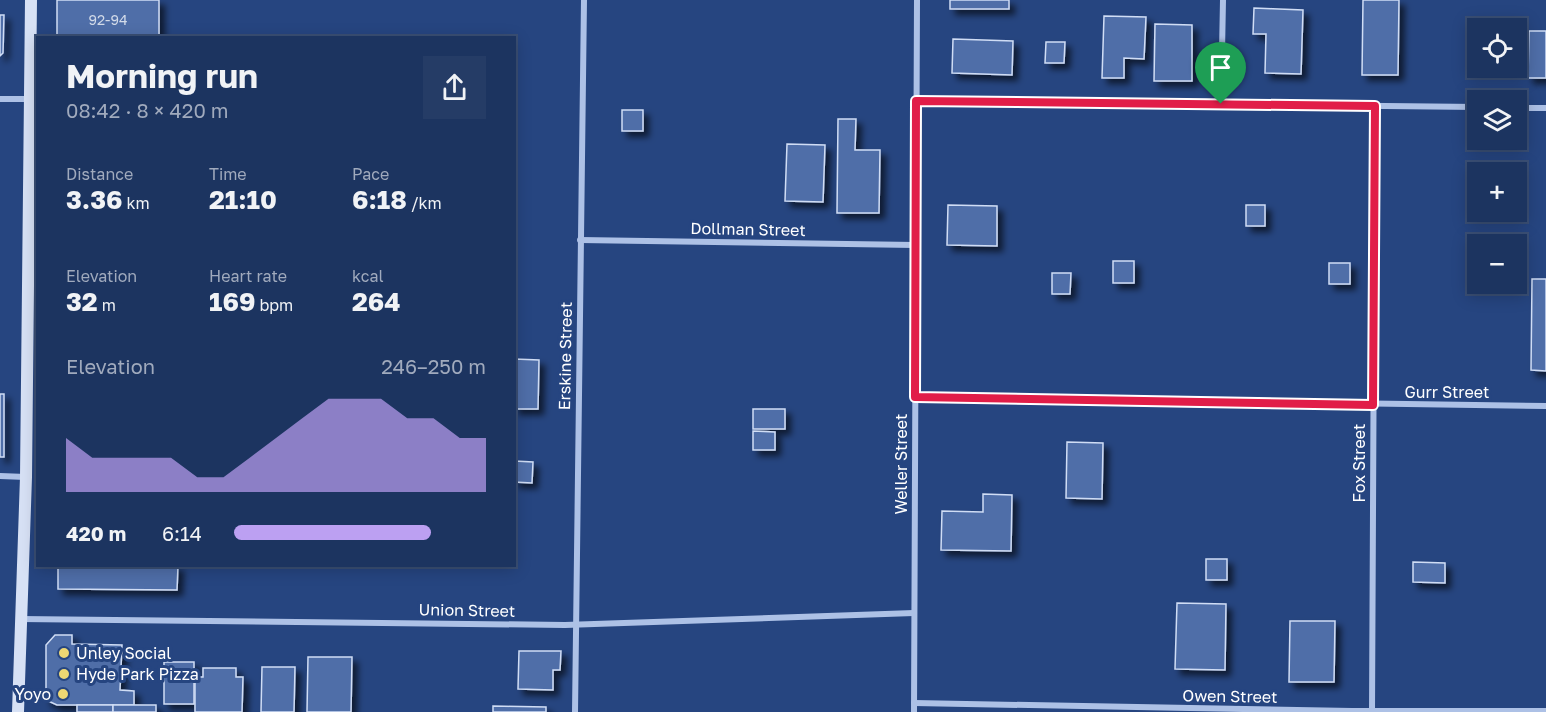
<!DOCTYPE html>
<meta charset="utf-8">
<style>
body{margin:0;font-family:"Golos Text",sans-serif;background:#253c66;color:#f1f3f6;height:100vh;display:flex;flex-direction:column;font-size:22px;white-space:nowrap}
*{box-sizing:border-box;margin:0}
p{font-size:20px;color:#a0aabd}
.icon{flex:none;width:33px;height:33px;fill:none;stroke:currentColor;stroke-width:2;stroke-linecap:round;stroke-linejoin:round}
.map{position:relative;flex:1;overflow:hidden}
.side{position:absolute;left:36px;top:36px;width:480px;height:531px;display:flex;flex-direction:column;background:#1c3460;border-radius:0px;box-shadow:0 3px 15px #0003,0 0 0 2px #3a4f75}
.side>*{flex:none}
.controls{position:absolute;left:1467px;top:18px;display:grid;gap:12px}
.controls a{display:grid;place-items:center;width:60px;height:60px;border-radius:0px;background:#1c3460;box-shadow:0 3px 15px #0003,0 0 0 2px #3a4f75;font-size:30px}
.pin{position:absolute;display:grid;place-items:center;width:51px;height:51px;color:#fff;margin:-62px -26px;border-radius:50% 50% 50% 0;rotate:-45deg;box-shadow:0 0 6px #0007}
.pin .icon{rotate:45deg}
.round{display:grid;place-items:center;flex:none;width:63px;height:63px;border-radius:0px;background:#253c66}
.overview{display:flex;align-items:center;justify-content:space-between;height:102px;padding:0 30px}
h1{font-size:33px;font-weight:700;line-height:45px}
.stats{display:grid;grid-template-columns:repeat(3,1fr);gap:9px;height:102px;padding:6px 30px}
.stats div{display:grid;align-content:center}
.stats b{font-size:26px;font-weight:700}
.stats small{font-size:16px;font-weight:400}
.stats p{font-size:16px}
.chart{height:168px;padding:12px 30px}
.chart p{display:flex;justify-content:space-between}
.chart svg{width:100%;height:108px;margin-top:6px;fill:#bca0f2;opacity:.7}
ul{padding:0 30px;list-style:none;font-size:20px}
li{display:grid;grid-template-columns:96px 72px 1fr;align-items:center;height:45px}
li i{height:15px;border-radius:8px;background:#bca0f2}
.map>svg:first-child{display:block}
.building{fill:#4f6ea8;stroke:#d0ddf5;stroke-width:1.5;filter:url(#shadow)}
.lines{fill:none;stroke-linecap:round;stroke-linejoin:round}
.minor{stroke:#adc1e6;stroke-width:6}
.secondary{stroke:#d7e1f5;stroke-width:12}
.route-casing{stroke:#fff;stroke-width:12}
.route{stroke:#e11d48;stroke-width:8}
.poi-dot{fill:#eed773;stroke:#264580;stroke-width:2}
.labels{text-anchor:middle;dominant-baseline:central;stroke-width:6;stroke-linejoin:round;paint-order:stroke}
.number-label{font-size:14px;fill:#d3dbe9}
.street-label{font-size:16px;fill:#fff;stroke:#264580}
.poi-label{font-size:16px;fill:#fff;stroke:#264580;text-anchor:start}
</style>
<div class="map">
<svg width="1546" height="712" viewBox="0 0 1546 712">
<defs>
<filter id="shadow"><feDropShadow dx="5.5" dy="5.5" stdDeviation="3" flood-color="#0009"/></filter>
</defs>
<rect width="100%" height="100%" fill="#264580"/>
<!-- building -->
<g class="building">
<rect x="57" y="0" width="102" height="38"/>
<rect x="950" y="0" width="59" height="9"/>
<polygon points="1363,0 1399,0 1398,75 1362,75"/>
<polygon points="1254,8 1303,10 1301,74 1265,73 1266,34 1253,34"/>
<polygon points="0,15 4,15 3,53 0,56"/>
<polygon points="1104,16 1146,17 1144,59 1124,58 1124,78 1102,78"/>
<polygon points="1155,24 1192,25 1192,81 1154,81"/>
<polygon points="1529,31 1546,31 1546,78 1528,78"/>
<polygon points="953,39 1013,41 1012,75 952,73"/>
<polygon points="1046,42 1065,42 1064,63 1045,63"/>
<rect x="622" y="110" width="21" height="21"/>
<polygon points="838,119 856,119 855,150 880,150 879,213 837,213"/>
<polygon points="787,144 825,145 823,202 785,201"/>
<polygon points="948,205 997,206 997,246 947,245"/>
<rect x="1246" y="205" width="19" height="21"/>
<rect x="1113" y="261" width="21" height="22"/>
<rect x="1329" y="263" width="21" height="21"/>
<polygon points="1052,273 1071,273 1070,294 1052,294"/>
<polygon points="1532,279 1546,279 1546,371 1531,370"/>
<polygon points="514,359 539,360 538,409 514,409"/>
<rect x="0" y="394" width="4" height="63"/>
<rect x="753" y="409" width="32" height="20"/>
<polygon points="753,431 775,432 775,450 753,450"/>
<polygon points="1067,442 1103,443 1102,499 1066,498"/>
<polygon points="514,461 533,462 532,483 514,482"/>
<polygon points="983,494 1012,495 1011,551 941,550 942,511 983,512"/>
<rect x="1206" y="559" width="21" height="21"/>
<polygon points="1413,562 1445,563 1445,583 1413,582"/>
<polygon points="58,566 178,566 177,590 58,589"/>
<polygon points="1177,603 1226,604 1225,670 1175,669"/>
<polygon points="1290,621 1335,621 1334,682 1289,682"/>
<polygon points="55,635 72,635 72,644 122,645 120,690 134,691 134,705 57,705 46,700 46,645"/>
<polygon points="519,651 561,651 560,670 553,670 553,690 518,689"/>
<polygon points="308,657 352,657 351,712 307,712"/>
<rect x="164" y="662" width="30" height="42"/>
<polygon points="262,667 295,667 294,712 261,712"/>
<polygon points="203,668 236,668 236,677 243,677 242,712 195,712 195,677 203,677"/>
<rect x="77" y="705" width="36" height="7"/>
<rect x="113" y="705" width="43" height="7"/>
<polygon points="493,706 546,707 546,712 493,712"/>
</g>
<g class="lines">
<!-- minor -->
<g class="minor">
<polyline points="0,99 29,99"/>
<polyline points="916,101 1478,107"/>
<polyline points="1221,104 1223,0"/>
<polyline points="1516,108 1546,108"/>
<polyline points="580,240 915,245"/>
<polyline points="915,397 1546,406"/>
<polyline points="0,476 26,477"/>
<polyline points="20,619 565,625 914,613"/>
<polyline points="914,703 1352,711 1546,711"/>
<polyline points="575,712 584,0"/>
<polyline points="914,712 917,0"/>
<polyline points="1372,712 1375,106"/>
</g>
<!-- secondary -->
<polyline class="secondary" points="18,712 26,477 31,0"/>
</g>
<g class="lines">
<!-- route casing -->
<g class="route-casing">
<polygon id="route" points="916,101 1375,106 1373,405 915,397"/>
</g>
<!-- route -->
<use href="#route" class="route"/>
</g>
<!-- markers -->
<g class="poi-dot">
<circle cx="64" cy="653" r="6"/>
<circle cx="64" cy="674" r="6"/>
<circle cx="63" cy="694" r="6"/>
</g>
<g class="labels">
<!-- number labels -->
<g class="number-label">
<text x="108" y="19">92-94</text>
</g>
<!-- street labels -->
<g class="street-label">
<text transform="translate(748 229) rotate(1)">Dollman Street</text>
<text transform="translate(565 356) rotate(-89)">Erskine Street</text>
<text x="1447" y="392">Gurr Street</text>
<text transform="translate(1359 463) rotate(-90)">Fox Street</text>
<text transform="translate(901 464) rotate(-90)">Weller Street</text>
<text transform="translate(467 610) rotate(1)">Union Street</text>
<text transform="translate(1230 696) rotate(1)">Owen Street</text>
</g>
<!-- poi labels -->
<g class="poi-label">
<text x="76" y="653">Unley Social</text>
<text x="76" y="674">Hyde Park Pizza</text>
<text x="51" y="694" text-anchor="end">Yoyo</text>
</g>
</g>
</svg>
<div class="controls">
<a><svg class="icon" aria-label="locate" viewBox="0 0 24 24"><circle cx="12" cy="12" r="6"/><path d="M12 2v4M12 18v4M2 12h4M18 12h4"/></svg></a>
<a><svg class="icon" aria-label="layers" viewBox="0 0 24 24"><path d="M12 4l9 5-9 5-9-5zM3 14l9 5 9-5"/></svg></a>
<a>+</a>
<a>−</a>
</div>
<div class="pin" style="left:1221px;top:104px;background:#1e9e55"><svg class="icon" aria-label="arrive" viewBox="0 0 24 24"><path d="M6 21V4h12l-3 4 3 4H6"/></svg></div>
<section class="side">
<div class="overview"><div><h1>Morning run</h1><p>08:42 · 8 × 420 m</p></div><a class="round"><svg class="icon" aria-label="share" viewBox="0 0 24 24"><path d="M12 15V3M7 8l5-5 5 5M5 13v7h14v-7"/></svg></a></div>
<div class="stats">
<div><p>Distance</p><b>3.36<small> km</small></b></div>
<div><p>Time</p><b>21:10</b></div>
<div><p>Pace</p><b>6:18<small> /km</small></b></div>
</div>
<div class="stats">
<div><p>Elevation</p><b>32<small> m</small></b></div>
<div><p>Heart rate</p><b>169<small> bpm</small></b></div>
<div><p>kcal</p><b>264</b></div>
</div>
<div class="chart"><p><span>Elevation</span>246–250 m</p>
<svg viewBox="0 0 160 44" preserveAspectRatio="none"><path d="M0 44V22L10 30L20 30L30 30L40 30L50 38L60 38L70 30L80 22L90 14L100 6L110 6L120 6L130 14L140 14L150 22L160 22V44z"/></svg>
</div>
<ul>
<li><b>420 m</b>6:14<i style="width:78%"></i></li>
</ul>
</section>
</div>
